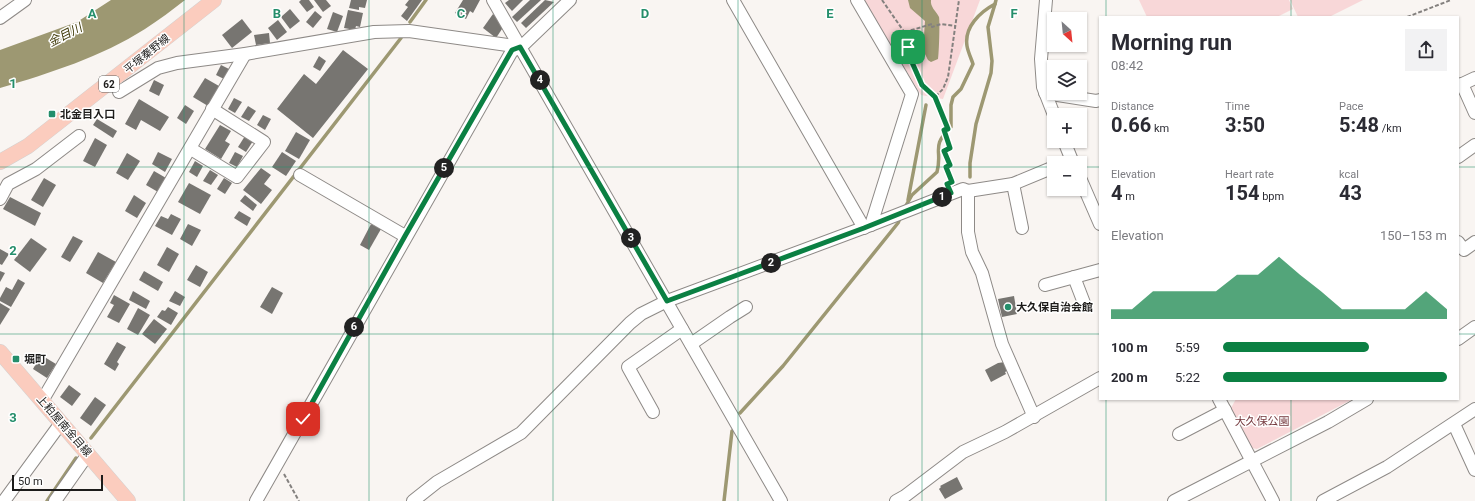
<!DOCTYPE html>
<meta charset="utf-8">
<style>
body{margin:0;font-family:Roboto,"Noto Sans JP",sans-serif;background:#f2f2f3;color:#2b2b33;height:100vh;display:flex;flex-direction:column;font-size:15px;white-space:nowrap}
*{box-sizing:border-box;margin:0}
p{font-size:13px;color:#7c7c81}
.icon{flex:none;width:22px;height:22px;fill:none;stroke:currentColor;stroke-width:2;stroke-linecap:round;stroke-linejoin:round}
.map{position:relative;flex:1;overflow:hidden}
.sheet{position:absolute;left:1099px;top:16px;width:360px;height:384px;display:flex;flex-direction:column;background:#fff;border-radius:0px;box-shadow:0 1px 3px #0004}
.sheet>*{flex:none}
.needle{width:26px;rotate:153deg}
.buttons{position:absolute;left:1047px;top:12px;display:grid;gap:8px}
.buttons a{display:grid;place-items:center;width:40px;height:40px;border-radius:0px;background:#fff;box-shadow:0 1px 3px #0004;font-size:20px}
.scale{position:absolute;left:12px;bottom:10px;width:91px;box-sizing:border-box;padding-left:4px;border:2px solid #1d1c1b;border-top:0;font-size:11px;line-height:14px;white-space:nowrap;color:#1d1c1b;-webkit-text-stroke:3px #fff;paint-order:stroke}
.pin{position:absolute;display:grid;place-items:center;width:34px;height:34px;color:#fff;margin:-17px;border-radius:8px;box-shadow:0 2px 6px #0006}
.km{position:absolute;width:20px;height:20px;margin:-10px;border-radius:50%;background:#222;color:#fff;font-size:11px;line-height:20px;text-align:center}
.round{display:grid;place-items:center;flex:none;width:42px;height:42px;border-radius:0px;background:#f2f2f3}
.head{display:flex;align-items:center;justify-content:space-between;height:68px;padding:0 12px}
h1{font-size:22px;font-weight:700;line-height:30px}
.stats{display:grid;grid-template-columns:repeat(3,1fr);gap:6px;height:68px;padding:4px 12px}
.stats div{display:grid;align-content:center}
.stats b{font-size:20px;font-weight:700}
.stats small{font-size:11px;font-weight:400}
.stats p{font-size:11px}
.chart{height:112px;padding:8px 12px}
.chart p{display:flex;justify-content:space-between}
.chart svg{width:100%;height:72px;margin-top:4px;fill:#0b8043;opacity:.7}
ul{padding:0 12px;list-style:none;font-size:13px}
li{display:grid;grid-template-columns:64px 48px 1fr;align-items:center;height:30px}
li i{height:10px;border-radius:5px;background:#0b8043}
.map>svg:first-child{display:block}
.green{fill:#f8d7d8}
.water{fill:#9d9872}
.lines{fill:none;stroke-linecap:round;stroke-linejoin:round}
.stream{stroke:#9d9872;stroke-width:3.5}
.building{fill:#777571}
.minor-casing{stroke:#8e8a87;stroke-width:14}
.major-casing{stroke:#d2d2d1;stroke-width:16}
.path{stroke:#84817f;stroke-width:2;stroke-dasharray:4 2;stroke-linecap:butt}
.minor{stroke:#fff;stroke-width:12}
.major{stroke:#fbccbe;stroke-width:15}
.route-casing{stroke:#fff;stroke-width:8}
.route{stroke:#0b8043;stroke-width:5}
.grid{fill:none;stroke:#248e6b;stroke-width:1;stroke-opacity:0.55}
.poi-dot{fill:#248e6b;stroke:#fff;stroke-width:1.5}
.labels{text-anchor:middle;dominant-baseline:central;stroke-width:3;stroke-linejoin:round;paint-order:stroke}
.shield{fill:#fff;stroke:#61605f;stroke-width:1}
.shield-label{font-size:10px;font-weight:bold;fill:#1d1c1b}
.street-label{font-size:11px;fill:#1d1c1b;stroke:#fff}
.poi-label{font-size:11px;font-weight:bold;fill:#1d1c1b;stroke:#fff;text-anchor:start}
.park-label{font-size:11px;fill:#75393e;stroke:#fff}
.water-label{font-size:12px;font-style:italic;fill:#403a08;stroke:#fff}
.grid-label{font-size:13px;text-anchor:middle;font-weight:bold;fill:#248e6b;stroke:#fff;stroke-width:3;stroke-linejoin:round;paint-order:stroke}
</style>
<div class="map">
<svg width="1475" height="501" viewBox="0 0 1475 501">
<rect width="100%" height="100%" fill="#f9f5f2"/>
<!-- green -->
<g class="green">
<polygon points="864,0 980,0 943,99 921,95"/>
<polygon points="1139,0 1289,0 1293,9 1277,17 1147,17"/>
<polygon points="1290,0 1363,0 1329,17 1298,17"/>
<polygon points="1236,399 1353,399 1257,449 1252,448 1231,408"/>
</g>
<!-- water -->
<g class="water">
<path d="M111,0H185C172,10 159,20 145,29C101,57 50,73 0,88V50L77,22Z"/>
<path d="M908,0H931C930,7 936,11 939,17C940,21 939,55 938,59L931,62L928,60L923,50L925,21L910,8Z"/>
</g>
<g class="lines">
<!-- stream -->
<g class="stream">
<polyline points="410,22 426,0"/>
<polyline points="970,177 970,163 976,124 991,73 992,61 988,27 995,4"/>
<polyline points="908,200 926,105"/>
<path d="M904,209L912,195L937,172C943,150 930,147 951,127V105L953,97L961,89L973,64C971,58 968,52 967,46C964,27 980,12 995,4L996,0"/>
<polyline points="740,413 783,366 898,223 901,216"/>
<polyline points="91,438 401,38"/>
<polyline points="47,501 76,458"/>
<polyline points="724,501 732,431"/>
</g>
</g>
<!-- building -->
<g class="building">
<polygon points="301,0 309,0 314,7 307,12 299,2"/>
<polygon points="314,0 326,0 331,6 323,12"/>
<polygon points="351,0 367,0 365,8 359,7 359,10 349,8"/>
<polygon points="409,0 422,0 407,21 401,16 408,7 405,5"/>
<polygon points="463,0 480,0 473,13 470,11 466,19 455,13"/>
<polygon points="509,0 523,0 512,11 505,3"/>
<polygon points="530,0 541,0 517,22 512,17"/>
<polygon points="545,0 554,2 526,28 521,23"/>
<polygon points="290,9 300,21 290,29 281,17"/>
<polygon points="348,10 363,13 360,27 356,26 355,30 344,28"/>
<polygon points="315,11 322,17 313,28 306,22"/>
<polygon points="333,12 343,16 337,32 327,29"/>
<polygon points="493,14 503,21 504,26 496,38 483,28"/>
<polygon points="242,19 252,32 232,48 222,35"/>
<polygon points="278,20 287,32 277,40 268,28"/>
<polygon points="269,33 270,43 256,45 254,35"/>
<polygon points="343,50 368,69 313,138 277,109 304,74 316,84"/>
<polygon points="319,56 326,61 320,71 313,67"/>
<polygon points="221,65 229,69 224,79 216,75"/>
<polygon points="205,78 219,86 208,106 193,97"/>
<polygon points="154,80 164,85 159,96 149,91"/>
<polygon points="234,98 242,102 235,113 228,109"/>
<polygon points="139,99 169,117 160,131 141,120 136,130 125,124"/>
<polygon points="185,105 194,111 186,124 177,118"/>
<polygon points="248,106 256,111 249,121 241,117"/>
<polygon points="263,115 271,119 265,130 257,125"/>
<polygon points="97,119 117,131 113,138 93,125"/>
<polygon points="220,125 231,131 225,141 230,144 221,159 205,149"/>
<polygon points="296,132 310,140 299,159 285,151"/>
<polygon points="245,136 253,141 246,152 238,147"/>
<polygon points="95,138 107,145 95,167 83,161"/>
<polygon points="158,152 172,159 165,172 152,164"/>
<polygon points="235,152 243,156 237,167 229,163"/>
<polygon points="282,152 296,161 286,176 272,167"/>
<polygon points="127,153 140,161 128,180 116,173"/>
<polygon points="195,161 203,166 197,177 189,172"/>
<polygon points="261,168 271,175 264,184 272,190 261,204 243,190"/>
<polygon points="210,170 218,175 211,185 203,181"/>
<polygon points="154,171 166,178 158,192 146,185"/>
<polygon points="44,178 56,185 43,207 31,200"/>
<polygon points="224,178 232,183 225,194 217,189"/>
<polygon points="189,183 211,195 200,214 178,202"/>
<polygon points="134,195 146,203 137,218 125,211"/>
<polygon points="245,195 257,205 253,211 240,201"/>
<polygon points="10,197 41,213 35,226 3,209"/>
<polygon points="239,211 251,218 247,226 234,218"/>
<polygon points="171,214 181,219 172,235 155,226 161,216 168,219"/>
<polygon points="188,224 201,230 192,246 180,239"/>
<polygon points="371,224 381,229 369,250 360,245"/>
<polygon points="73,236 83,241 70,262 61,257"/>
<polygon points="31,238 47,249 30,272 14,260"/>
<polygon points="167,247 179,254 169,272 157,265"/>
<polygon points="0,249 9,254 2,265 0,264"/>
<polygon points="98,252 116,262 103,283 86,273"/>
<polygon points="196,265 208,272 200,287 187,280"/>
<polygon points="0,271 5,273 0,282"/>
<polygon points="144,271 163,282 158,291 139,280"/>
<polygon points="18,279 25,283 11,307 0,301 0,298 6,287 12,290"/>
<polygon points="272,287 283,293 272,314 260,307"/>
<polygon points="133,291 150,301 146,309 129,300"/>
<polygon points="175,291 185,297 180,306 169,301"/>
<polygon points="114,295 130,304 119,323 107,317 114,305 110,303"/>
<polygon points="1014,296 1017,314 1002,317 998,299"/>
<polygon points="0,303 10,309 0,325"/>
<polygon points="168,307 178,313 171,325 157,317 162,310 165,311"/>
<polygon points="138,308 150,315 138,335 127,329"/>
<polygon points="154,319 167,329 155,344 142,334"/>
<polygon points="117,342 126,347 117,362 119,364 115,371 104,364"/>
<polygon points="41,355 56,364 47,378 33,369"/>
<polygon points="1005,362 1009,370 1005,372 1006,374 991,382 985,370 998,363"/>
<polygon points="69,385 81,394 72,406 60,397"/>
<polygon points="95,397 106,405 91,426 80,418"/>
<polygon points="957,477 963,489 945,499 939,489 941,487 940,486"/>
</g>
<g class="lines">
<!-- minor casing -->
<g class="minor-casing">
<g id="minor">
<polyline points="493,0 781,501"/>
<polyline points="733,0 864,228"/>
<polyline points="857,0 912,94 871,225"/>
<polyline points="1046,0 1041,59 1043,87 1054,115"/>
<polyline points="0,18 25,0"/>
<polyline points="1462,84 1475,113"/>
<polyline points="1458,86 1475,78"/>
<polyline points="119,92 158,68 177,63 245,54 374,32 409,31 521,47"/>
<polyline points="1045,93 1096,101 1100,100"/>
<polyline points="1064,141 1073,163"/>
<polyline points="191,149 237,177 264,142 212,109"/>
<polyline points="1458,157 1475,145"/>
<polyline points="300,175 405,236"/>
<polyline points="1080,178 1100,224"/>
<polyline points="1013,184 1022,228"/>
<polyline points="968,191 1013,184 1054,167"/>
<polyline points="0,199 8,184 36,169 79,136"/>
<polyline points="1458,242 1464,250 1475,242"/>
<polyline points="1074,277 1084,303"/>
<polyline points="1045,285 1100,270"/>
<polyline points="1458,339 1475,327"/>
<polyline points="691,344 730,317 746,307"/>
<polyline points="1219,399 1273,501"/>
<polyline points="42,401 245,54"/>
<polyline points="653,412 628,367 682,329"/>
<polyline points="1454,424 1475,470"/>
<polyline points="1179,434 1225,410"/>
<polyline points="4,501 61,423"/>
<polyline points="55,501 88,454"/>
<polyline points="256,501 512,51 521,47 570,0"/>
<polyline points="413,501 437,482 521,433 630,323 641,314 667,301 871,225 963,189 968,191 968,232 972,252 982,273 1002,344 1034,417"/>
<polyline points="896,501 905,496 963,452 1005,432 1100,378"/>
<polyline points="1174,501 1328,422 1367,399"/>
<polyline points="1323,501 1387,467 1475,409"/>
</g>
</g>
<!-- major casing -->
<g class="major-casing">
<g id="major">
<polyline points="0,162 28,146 214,0"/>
<polyline points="0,352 128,501"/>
</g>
</g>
<!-- path -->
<g class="path">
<polyline points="882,0 907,36 911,60 922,85 935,97 943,89 948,77 959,0"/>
<polyline points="1407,17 1451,0"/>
<polyline points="905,32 932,24 932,27 941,24 955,26"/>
<polyline points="935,97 948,129 944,130 950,148 944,151 950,165 946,167 952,180"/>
<polyline points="284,474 299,501"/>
</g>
<!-- minor -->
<use href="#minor" class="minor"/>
<!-- major -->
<use href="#major" class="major"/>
</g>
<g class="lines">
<!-- route casing -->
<g class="route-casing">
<polyline id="route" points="303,419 405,236 512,50 520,47 667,301 864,228 951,193 947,184 952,182 946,167 950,165 944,151 950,148 944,130 948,129 935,97 922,85 911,60 908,47"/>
</g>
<!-- route -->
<use href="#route" class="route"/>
</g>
<!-- grid -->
<path class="grid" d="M184,0V501M369,0V501M553,0V501M738,0V501M922,0V501M1106,0V17M1291,0V17M0,167H1054M1080,167H1100M1458,167H1475M0,334H1100M1458,334H1475M1106,399V501M1291,399V501"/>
<!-- markers -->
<g class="poi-dot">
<rect x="48" y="110" width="8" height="8" rx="2"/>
<circle cx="1008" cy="307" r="4"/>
<rect x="12" y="355" width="8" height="8" rx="2"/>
</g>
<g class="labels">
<!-- shield labels -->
<rect class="shield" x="99" y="76" width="20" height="16" rx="3"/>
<g class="shield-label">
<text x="109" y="84">62</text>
</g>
<!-- street labels -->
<g class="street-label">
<text transform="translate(147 54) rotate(-39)">平塚秦野線</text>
<text transform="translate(64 426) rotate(49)">上粕屋南金目線</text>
</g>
<!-- poi labels -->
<g class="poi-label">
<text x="60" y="114">北金目入口</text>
<text x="1016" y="307">大久保自治会館</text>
<text x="24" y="359">堀町</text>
</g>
<!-- park labels -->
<g class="park-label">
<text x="1262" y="421">大久保公園</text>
</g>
<!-- water labels -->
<g class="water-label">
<text transform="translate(65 35) rotate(-27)">金目川</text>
</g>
</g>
<g class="grid-label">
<text x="92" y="18">A</text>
<text x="277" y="18">B</text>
<text x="461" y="18">C</text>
<text x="645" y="18">D</text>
<text x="830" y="18">E</text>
<text x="1014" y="18">F</text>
<text x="13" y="88">1</text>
<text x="13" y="255">2</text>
<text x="13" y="422">3</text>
</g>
</svg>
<div class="buttons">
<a><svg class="needle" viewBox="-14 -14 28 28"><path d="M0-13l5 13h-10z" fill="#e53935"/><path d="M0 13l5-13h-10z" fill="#7c7c81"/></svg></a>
<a><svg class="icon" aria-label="layers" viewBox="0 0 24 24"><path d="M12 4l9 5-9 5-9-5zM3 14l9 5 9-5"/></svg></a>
<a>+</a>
<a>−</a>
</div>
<div class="scale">50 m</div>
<div class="pin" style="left:908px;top:47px;background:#1e9e55"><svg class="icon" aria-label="arrive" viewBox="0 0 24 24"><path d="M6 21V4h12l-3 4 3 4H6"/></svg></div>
<div class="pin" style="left:303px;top:419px;background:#d93025"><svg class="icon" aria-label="check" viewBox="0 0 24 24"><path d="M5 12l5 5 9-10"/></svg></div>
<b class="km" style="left:942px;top:197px">1</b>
<b class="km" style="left:771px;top:263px">2</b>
<b class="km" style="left:631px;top:238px">3</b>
<b class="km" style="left:540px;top:80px">4</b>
<b class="km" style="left:444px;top:168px">5</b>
<b class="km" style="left:354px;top:327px">6</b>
<section class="sheet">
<div class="head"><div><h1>Morning run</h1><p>08:42</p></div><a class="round"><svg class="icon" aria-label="share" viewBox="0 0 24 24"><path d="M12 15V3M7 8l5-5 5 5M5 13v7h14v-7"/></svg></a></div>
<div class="stats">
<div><p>Distance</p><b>0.66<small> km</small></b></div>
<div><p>Time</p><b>3:50</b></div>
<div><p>Pace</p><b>5:48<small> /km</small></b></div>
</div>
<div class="stats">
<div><p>Elevation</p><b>4<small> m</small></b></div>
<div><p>Heart rate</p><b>154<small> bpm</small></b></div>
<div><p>kcal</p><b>43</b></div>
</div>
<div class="chart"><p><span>Elevation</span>150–153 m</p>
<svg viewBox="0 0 160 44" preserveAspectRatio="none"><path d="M0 44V38L10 38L20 27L30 27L40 27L50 27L60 17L70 17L80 6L90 17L100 27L110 38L120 38L130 38L140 38L150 27L160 38V44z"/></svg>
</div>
<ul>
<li><b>100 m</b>5:59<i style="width:65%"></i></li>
<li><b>200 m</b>5:22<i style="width:100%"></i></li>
</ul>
</section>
</div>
